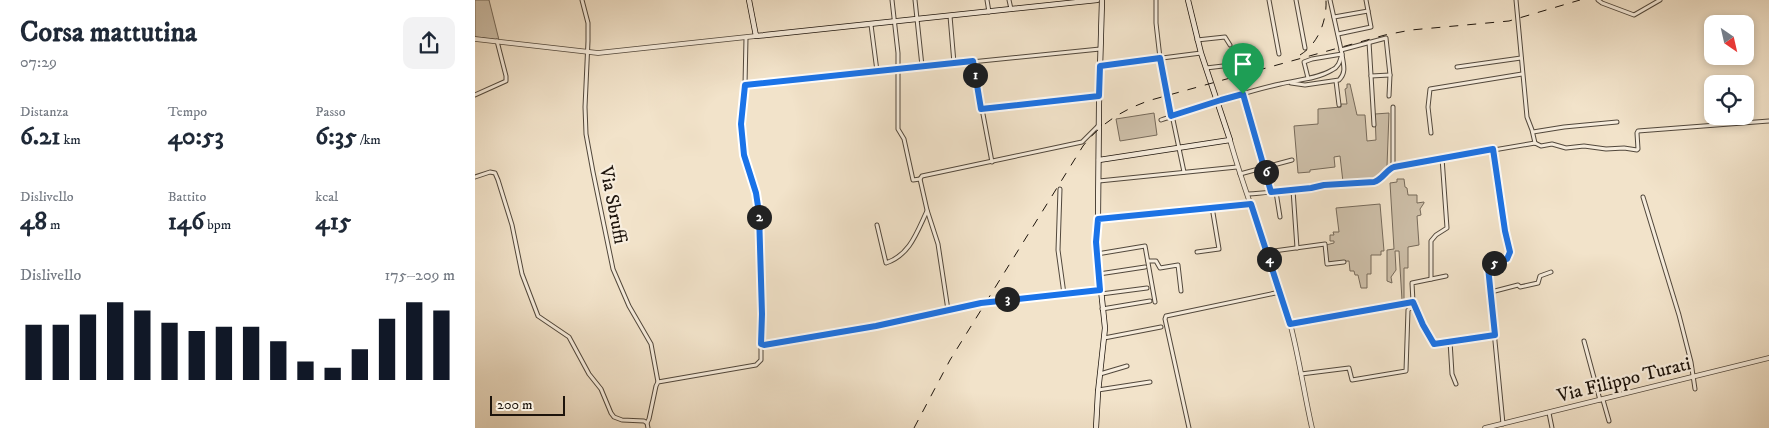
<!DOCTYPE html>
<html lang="it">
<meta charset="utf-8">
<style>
body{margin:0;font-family:"IM FELL DW Pica",serif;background:#f2f2f3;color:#1f2937;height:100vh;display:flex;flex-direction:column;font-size:19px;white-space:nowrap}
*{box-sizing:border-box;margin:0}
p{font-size:16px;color:#747a83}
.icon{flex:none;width:28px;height:28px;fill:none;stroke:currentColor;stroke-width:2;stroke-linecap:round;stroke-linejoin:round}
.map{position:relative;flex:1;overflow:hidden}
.panel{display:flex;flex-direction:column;background:#fff;width:475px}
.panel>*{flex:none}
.needle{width:32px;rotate:146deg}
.fabs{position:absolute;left:1229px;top:15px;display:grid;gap:10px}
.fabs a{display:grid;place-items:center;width:50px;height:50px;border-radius:10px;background:#fff;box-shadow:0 2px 8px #0003;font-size:25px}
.scale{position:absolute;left:15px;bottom:12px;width:75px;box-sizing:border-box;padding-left:5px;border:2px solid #1d140c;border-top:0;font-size:14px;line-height:18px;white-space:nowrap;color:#1d140c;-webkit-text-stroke:4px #f7eddd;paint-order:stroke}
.pin{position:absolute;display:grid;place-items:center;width:42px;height:42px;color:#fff;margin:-51px -21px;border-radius:50% 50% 50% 0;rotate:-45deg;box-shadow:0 0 5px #0007}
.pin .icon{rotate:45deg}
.km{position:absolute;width:25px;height:25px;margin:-12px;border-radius:50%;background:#222;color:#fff;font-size:14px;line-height:25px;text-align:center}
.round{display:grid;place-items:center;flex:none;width:52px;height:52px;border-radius:10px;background:#f2f2f3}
.overview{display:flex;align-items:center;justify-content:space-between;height:85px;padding:0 20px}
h1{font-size:28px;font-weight:800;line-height:38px}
.stats{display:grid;grid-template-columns:repeat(3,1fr);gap:8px;height:85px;padding:5px 20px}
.stats div{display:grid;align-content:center}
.stats b{font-size:25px;font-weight:800}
.stats small{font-size:14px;font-weight:400}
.stats p{font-size:14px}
.chart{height:140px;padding:10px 20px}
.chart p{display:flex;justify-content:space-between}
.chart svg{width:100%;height:90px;margin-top:5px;stroke:#111827;stroke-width:6}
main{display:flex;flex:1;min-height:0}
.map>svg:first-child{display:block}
.green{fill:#cec0aa;stroke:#766a5b}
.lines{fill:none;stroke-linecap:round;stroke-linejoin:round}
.minor-casing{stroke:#52483c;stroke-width:5}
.tertiary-casing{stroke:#52483c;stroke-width:5.5}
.secondary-casing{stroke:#1d140c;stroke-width:6}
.minor{stroke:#f7eddd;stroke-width:3}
.tertiary{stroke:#f7eddd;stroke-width:4}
.secondary{stroke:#f7eddd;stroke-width:4.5}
.rail{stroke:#1d140c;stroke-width:1;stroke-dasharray:9 9;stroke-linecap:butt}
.minor-bridge-casing{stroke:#52483c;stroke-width:5;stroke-linecap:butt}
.minor-bridge{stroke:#f7eddd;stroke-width:3}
.route-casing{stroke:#fff;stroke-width:10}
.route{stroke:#1a73e8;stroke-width:6}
.labels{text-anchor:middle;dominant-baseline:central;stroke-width:4.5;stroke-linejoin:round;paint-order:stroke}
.street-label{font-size:19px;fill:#1d140c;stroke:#f7eddd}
</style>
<main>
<section class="panel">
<div class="overview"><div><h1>Corsa mattutina</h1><p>07:29</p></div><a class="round"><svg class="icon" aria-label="share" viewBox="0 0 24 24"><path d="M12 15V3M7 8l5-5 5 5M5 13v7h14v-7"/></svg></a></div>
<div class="stats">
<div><p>Distanza</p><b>6.21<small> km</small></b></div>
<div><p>Tempo</p><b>40:53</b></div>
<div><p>Passo</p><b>6:35<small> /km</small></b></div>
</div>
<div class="stats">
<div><p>Dislivello</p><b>48<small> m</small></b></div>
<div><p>Battito</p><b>146<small> bpm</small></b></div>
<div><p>kcal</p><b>415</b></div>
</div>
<div class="chart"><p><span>Dislivello</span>175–209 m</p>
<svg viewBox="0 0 160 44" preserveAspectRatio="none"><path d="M5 44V17M15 44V17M25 44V12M35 44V6M45 44V10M55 44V16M65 44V20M75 44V18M85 44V18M95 44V25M105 44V35M115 44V38M125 44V29M135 44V14M145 44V6M155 44V10"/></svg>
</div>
</section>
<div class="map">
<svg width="1294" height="428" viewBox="0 0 1294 428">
<rect width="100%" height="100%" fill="#f2e3ca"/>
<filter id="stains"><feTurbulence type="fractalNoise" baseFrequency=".004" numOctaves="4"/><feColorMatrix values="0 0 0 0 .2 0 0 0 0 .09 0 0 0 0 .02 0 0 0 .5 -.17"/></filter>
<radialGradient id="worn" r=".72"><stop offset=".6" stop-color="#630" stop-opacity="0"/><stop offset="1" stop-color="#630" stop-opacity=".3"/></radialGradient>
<!-- green -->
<g class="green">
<polygon points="0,0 14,0 24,40 0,37"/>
<polygon points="872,84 875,84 882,115 890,115 892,141 901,140 900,114 914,113 912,166 907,174 901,180 868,182 865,156 859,157 860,167 835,170 835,172 823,173 819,126 843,124 843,109 866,107 866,104 872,104 870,89 872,88"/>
<polygon points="679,113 682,135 645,141 641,119"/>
<polygon points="922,179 929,179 930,187 932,188 933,195 942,195 942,203 949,202 949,203 945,209 946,215 942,216 944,245 933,247 933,268 929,268 929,300 927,300 924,251 920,251 921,270 916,277 917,283 912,281 912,250 919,249 915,183 922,182"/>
<polygon points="905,204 909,251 906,251 906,255 896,255 896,274 892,274 892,288 886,288 883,275 880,275 879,271 875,271 874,261 853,262 851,245 859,243 859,241 855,241 855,235 859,235 858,232 864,232 861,208"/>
</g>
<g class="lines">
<!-- minor casing -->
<g class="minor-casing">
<g id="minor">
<polyline points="107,0 113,23 113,41 110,107 111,134 118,172 138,269 154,306 176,344 183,382"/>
<polyline points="417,0 423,53 423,129 429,139 438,180 445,179"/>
<polyline points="440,0 447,66"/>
<polyline points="512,0 514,12"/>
<polyline points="534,0 536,9"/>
<polyline points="681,0 681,23 685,58 709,172"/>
<polyline points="794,0 804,54"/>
<polyline points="821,0 830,48"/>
<polyline points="1041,0 1052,117 1057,130 1060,143"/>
<polyline points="1123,0 1127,3 1159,15 1185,0"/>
<polyline points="475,16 479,63"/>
<polyline points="859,17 893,11"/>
<polyline points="396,25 402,71"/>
<polyline points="863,34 896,27 891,0"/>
<polyline points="271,38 270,85 266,124 269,155 281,193 284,213 287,314 286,344 289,345 401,326 506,303"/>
<polyline points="722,40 750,37 755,45"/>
<polyline points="894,42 899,125"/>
<polyline points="866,50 911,38 915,75 914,96"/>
<polyline points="498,61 517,162"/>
<polyline points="625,66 726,53"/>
<polyline points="982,67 1046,58"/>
<polyline points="731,68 765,64"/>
<polyline points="896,76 915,75"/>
<polyline points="861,81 864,105"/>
<path d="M816,83L830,85L864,80C872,72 868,64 867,54L837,59L829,62L833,78"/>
<polyline points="270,85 625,49"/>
<polyline points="768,94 797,193"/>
<polyline points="0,95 31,81 31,76 22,41"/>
<polyline points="918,107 918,167"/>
<polyline points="506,109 624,96"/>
<path d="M686,120C725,107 764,93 805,84C821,80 842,79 857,70C864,67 865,61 867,54L855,0"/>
<polyline points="1058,132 1089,127 1142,122"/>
<polyline points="956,133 953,107 955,89 1047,74"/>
<polyline points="1060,143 1066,146 1077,144 1091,148 1109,146 1131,149 1149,148 1162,150 1163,149 1162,133 1163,131 1294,121"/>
<polyline points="1018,149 1030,231 1035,252 1032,259 1015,265 1013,269 1028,424"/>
<polyline points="765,174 817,160"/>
<polyline points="0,177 15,172 20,173 23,180 37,225 47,274 63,316 94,337 114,374 126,389 136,413 139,417 147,420 169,421 172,423 173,428"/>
<polyline points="624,181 762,167"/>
<polyline points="585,189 583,250 589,294"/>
<polyline points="818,190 822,248"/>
<polyline points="801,192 805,217"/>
<path d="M773,194C815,191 857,185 899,182C908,179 911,170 919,167L1060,143"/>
<polyline points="1168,197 1204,315 1216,362 1220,389"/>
<path d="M402,225L411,263C435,255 442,232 452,211"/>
<polyline points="722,252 744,249 737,207"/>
<polyline points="792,252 850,244 852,264 869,262"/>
<polyline points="622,254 670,246 680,302"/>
<polyline points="673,261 681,261 685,268 703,265 706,291"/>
<polyline points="624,274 670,267"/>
<polyline points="956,279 956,241 961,235 972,228 967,158"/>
<polyline points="1016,292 1043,285 1045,287 1063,283 1065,276 1076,272"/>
<polyline points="626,294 672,288"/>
<polyline points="516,301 625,290"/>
<polyline points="938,302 937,283 971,276"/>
<polyline points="627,309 675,301"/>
<polyline points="473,310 463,244 452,210 445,179 447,176 607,142 624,125"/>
<polyline points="815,324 938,302 957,342 959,343 1020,335"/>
<polyline points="629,338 686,327"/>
<polyline points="975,341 977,374 981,384"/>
<polyline points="1109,341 1125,400"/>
<polyline points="625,374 652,366"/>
<polyline points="826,374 874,368 877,380 931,371 933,310 939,306"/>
<polyline points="623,390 675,382"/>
<polyline points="1128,400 1134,421"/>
<polyline points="1074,413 1077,428"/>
<polyline points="172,423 174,419 181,386 183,382 281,365 286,360 286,344"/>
<polyline points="714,428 690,319 691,316 805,292"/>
</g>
</g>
<!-- tertiary casing -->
<g class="tertiary-casing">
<g id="tertiary">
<polyline points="0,39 123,53 281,36"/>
<path d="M755,140C772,202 798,261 815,323C824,357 829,393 837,428"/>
<polyline points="623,219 776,203"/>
<polyline points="1010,428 1294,358"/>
</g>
</g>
<!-- secondary casing -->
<g class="secondary-casing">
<g id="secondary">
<polyline points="274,0 281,36 622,0"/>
<polyline points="624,160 755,140 726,53 713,0"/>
<polyline points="621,428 623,392 630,328 621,242 623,219 624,104 627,0"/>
</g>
</g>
<!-- minor -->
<use href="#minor" class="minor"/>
<!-- tertiary -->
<use href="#tertiary" class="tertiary"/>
<!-- secondary -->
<use href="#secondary" class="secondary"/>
<!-- rail -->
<g class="rail">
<path d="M825,55C843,44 852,21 851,0"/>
<path d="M439,428L475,360L608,146C626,123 649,109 676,100L910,35L936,30L1034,21L1105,0"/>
</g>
<!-- minor-bridge casing -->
<g class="minor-bridge-casing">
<polyline id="minor-bridge" points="506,303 516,301"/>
</g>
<!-- minor-bridge -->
<use href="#minor-bridge" class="minor-bridge"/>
</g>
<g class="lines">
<!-- route casing -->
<g class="route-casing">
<path id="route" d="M685,58L696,116L746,100L768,94L796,192L836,188L849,185L899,182C908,179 911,170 919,167L1018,149L1030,231L1035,252L1032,259L1016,264L1013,267L1020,335L959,344L948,325L938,302L815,324L776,204L623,219L621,242L625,290L506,303L401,326L289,345L286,344L287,314L284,213L281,193L269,155L266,124L270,85L498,61L506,109L624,96L625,66Z"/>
</g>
<!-- route -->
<use href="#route" class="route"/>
</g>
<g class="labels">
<!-- street labels -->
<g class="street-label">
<text transform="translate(138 205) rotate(79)">Via Sbruffi</text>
<text transform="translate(1149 380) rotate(-14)">Via Filippo Turati</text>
</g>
</g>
<rect width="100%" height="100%" filter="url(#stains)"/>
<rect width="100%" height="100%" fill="url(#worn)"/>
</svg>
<div class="fabs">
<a><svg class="needle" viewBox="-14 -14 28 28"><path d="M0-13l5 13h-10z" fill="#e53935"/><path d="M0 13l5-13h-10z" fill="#747a83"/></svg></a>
<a><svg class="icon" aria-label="locate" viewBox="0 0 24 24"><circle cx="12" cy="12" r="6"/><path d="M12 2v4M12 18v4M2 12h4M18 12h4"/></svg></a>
</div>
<div class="scale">200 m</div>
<div class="pin" style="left:768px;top:94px;background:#1e9e55"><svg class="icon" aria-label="arrive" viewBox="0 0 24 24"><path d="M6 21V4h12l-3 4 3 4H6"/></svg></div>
<b class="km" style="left:500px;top:75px">1</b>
<b class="km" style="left:284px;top:217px">2</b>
<b class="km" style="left:532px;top:299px">3</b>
<b class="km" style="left:794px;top:259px">4</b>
<b class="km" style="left:1019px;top:263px">5</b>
<b class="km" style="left:791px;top:172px">6</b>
</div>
</main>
